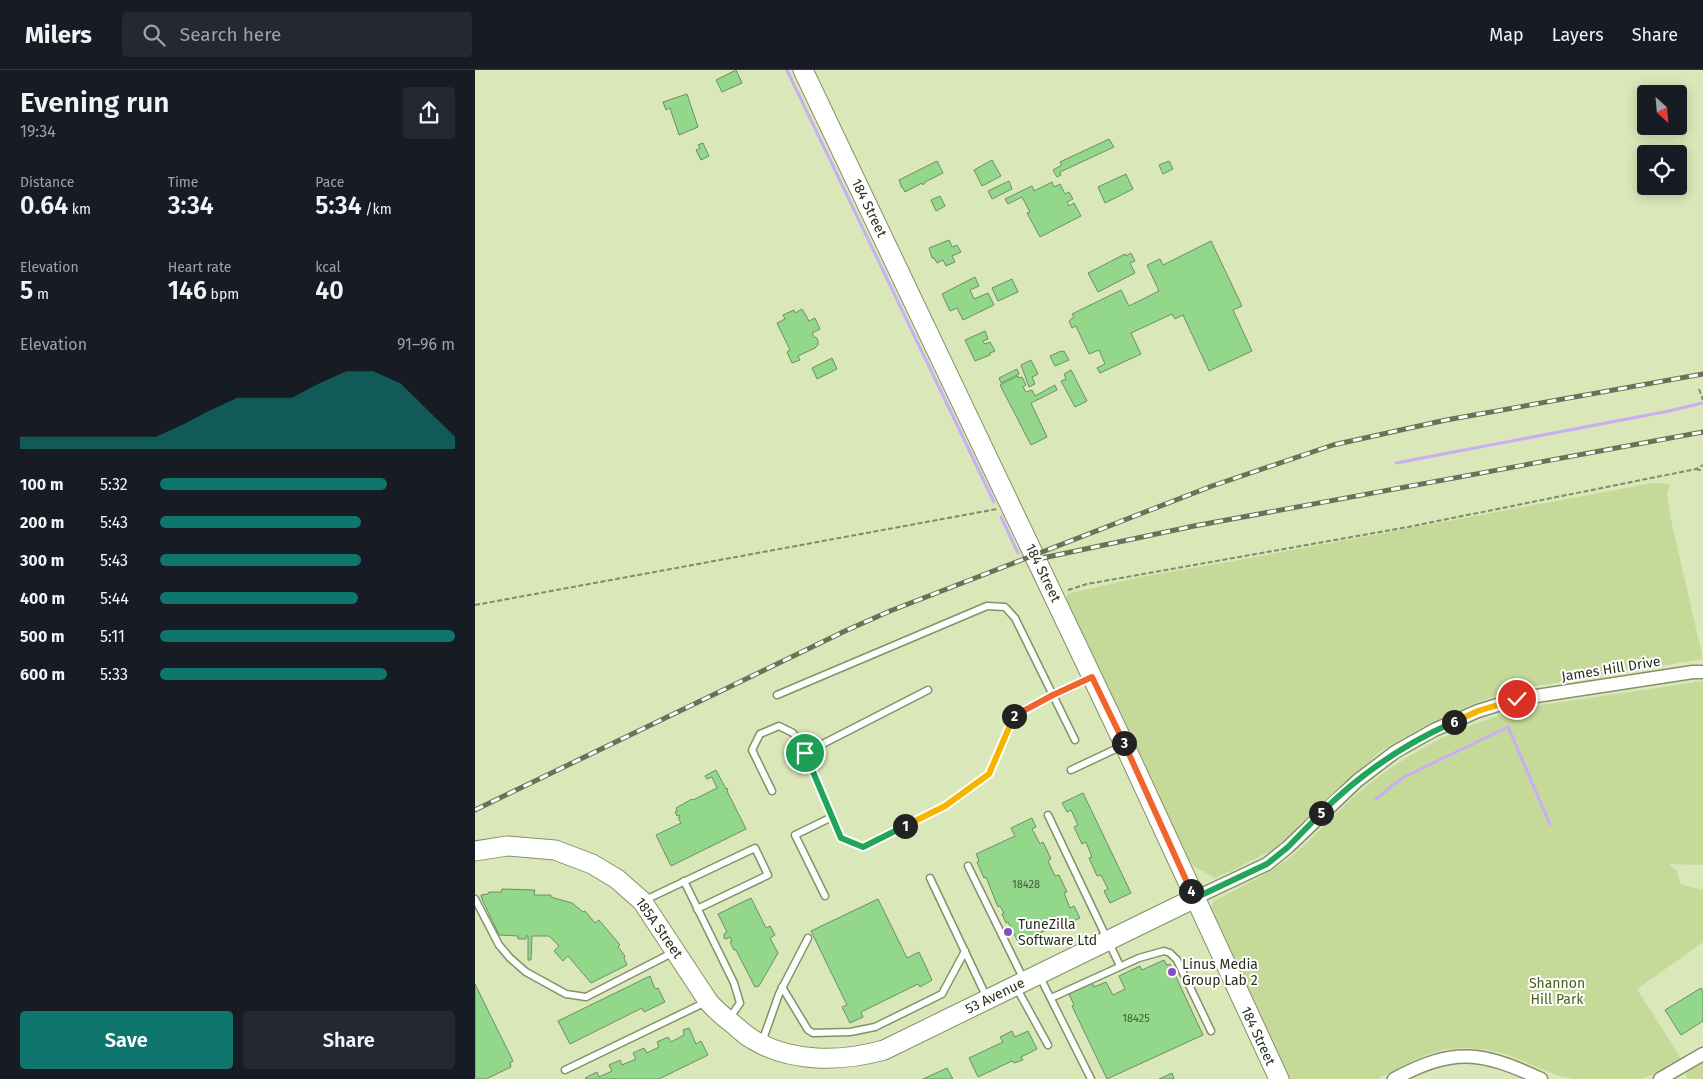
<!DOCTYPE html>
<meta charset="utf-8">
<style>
body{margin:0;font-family:"Fira Sans",sans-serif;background:#242831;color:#f1f3f6;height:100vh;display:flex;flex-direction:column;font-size:19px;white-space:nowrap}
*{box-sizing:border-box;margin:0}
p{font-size:16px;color:#9ea1a6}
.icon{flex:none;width:28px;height:28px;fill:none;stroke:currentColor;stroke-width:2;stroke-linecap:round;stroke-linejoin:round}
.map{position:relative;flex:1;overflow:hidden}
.details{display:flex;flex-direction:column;background:#171b24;width:475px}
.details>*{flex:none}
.needle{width:32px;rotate:154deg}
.tools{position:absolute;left:1162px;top:15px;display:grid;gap:10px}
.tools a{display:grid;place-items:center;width:50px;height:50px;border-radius:5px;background:#171b24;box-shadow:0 2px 12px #0003;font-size:25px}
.pin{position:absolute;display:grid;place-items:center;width:42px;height:42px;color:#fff;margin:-21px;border:2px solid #fff;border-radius:50%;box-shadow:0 1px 5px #0007}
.km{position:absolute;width:25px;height:25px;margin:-12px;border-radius:50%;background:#222;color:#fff;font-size:14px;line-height:25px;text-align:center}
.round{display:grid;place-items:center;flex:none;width:52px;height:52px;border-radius:5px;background:#242831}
.summary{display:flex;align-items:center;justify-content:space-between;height:85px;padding:0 20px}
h1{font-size:28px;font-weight:600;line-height:38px}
.metrics{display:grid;grid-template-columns:repeat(3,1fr);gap:8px;height:85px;padding:5px 20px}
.metrics div{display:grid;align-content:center}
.metrics b{font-size:25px;font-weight:600}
.metrics small{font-size:14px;font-weight:400}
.metrics p{font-size:14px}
.chart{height:140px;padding:10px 20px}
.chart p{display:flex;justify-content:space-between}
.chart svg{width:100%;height:90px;margin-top:5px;fill:#0f766e;opacity:.7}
.action{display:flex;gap:10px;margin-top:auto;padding:10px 20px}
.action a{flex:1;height:58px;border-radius:5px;background:#0f766e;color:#fff;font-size:20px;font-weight:600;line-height:58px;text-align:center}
.action a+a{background:#242831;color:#f1f3f6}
ul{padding:0 20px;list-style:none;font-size:16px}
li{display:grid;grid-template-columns:80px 60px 1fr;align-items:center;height:38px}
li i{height:12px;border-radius:6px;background:#0f766e}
header{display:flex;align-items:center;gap:30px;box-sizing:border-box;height:70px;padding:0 25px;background:#171b24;border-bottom:1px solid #363941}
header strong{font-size:24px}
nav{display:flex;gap:28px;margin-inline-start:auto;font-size:18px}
.search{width:350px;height:45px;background:#242831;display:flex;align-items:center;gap:12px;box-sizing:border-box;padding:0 18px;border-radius:5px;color:#9ea1a6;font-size:19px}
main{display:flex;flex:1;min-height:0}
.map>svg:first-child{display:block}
.green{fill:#c5d998}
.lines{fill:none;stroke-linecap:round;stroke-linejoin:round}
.stream{stroke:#c9aef4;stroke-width:3}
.building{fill:#92d78a;stroke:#6e8d69}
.lane-casing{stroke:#849166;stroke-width:9}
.street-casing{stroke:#849166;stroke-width:15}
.secondary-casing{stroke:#849166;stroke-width:21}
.path{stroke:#818b6b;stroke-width:2;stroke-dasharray:5 2.5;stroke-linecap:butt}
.lane{stroke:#fff;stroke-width:6}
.street{stroke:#fff;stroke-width:12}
.secondary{stroke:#fff;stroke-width:19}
.rail-casing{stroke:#6a7256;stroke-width:5}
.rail{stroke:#fff;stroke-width:3;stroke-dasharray:9;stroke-linecap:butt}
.split-1-casing{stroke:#fff;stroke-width:10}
.split-2-casing{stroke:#fff;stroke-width:10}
.split-3-casing{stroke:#fff;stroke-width:10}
.split-4-casing{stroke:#fff;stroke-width:10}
.split-5-casing{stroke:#fff;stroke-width:10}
.split-6-casing{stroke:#fff;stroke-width:10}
.split-7-casing{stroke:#fff;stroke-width:10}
.split-1{stroke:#22a559;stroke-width:6}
.split-2{stroke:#f5b400;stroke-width:6}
.split-3{stroke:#f0652b;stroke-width:6}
.split-4{stroke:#f0652b;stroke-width:6}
.split-5{stroke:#22a559;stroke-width:6}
.split-6{stroke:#22a559;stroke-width:6}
.split-7{stroke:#f5b400;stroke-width:6}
.poi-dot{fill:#844ec5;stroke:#fff;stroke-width:2}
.labels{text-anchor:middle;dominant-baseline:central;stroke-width:4;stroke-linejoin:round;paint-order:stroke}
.number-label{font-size:11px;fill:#445a39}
.street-label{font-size:14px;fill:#2a301e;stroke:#fff}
.poi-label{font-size:14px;fill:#2a301e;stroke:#fff;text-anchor:start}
.park-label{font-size:14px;fill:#4e5f1a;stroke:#fff}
</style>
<header>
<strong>Milers</strong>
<div class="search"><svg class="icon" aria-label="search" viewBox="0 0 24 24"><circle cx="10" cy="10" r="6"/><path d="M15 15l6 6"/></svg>Search here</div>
<nav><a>Map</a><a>Layers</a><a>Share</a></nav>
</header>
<main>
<section class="details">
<div class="summary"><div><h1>Evening run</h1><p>19:34</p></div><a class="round"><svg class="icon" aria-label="share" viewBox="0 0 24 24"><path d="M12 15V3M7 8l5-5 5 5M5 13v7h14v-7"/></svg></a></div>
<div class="metrics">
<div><p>Distance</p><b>0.64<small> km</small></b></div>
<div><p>Time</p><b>3:34</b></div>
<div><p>Pace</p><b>5:34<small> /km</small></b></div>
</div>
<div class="metrics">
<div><p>Elevation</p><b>5<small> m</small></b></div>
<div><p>Heart rate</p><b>146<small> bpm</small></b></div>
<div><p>kcal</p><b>40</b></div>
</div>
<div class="chart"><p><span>Elevation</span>91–96 m</p>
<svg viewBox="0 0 160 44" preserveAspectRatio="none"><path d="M0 44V38L10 38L20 38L30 38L40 38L50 38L60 32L70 25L80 19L90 19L100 19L110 12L120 6L130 6L140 12L150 25L160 38V44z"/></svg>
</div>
<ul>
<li><b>100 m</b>5:32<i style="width:77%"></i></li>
<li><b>200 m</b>5:43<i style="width:68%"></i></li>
<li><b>300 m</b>5:43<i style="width:68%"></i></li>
<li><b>400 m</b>5:44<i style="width:67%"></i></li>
<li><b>500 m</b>5:11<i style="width:100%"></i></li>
<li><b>600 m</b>5:33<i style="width:77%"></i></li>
</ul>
<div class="action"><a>Save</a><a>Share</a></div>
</section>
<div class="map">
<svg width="1228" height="1009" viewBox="0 0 1228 1009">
<rect width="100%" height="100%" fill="#d9e7b9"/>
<!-- green -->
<g class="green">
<path d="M1178,413L1195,414L1192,424L1196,450L1228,589L1049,618L1002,632L949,656L907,680L868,714L799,779L756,801L739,808C731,801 720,800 714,790L591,531L592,524L596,523L671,506L748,493Z"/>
<path d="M1228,611V795L1194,794L1202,801L1205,814L1228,820V872L1162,919L1206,989L1184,1002L1166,1009H1099L1084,1006L1031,984L1012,980L991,978L970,979L948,986L902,1009H812L735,841L739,831C763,818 789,807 812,790C837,771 857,745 881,725C930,682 987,655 1048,638Z"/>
<polygon points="1228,992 1228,1009 1213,1009 1210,1004"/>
</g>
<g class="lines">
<!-- stream -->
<g class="stream">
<polyline points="312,0 519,432"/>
<polyline points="921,393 1194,341 1228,333"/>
<polyline points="526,447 543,483"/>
<polyline points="901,729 927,708 1033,657 1075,754"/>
</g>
</g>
<!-- building -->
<g class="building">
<polygon points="261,0 267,13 247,22 241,10"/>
<polygon points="212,24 223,57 204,65 195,38 191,40 188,32"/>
<polygon points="634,69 639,77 585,102 586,105 582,107 578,100 587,95 585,92"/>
<polygon points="228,73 234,86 226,90 221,80 225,78 223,75"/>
<polygon points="517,90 526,106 507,116 499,100"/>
<polygon points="462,91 468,103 450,112 450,113 448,115 447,113 430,122 428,118 427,118 424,110"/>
<polygon points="694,91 698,99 688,104 684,95"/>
<polygon points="651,104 658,119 630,133 623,117"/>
<polygon points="534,111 537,119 517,129 513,121"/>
<polygon points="577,112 579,117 585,114 590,124 594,122 598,129 592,132 594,136 599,133 606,146 565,167 552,143 555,142 547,127 533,134 530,129 557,116 559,121"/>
<polygon points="465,126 470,136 461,141 456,130"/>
<polygon points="474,170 477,177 482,175 486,182 477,186 480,192 471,196 468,190 462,193 459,188 457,188 454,178"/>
<polygon points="736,171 767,236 758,240 777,281 734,301 708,245 700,249 697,244 656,263 666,284 625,303 622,298 630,294 624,280 614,284 601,256 597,258 594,251 599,247 597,244 646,220 654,236 684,221 672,195 685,189 688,195"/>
<polygon points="656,183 660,191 655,193 660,203 623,222 613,203 650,184 651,186"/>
<polygon points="500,207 504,216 495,220 499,229 513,223 519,235 488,250 482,238 475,241 467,224"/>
<polygon points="537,209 543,222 523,231 517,218"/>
<polygon points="327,239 334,251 340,248 345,259 337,263 339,267 342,268 343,271 343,275 340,278 323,286 325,290 317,293 312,282 315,280 302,253 310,249 308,245 319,240 320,243"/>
<polygon points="510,261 513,269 508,271 509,273 510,274 515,272 520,281 515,283 515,285 500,291 490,270"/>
<polygon points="586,281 587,282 589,281 594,290 580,296 575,286"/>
<polygon points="357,288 362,299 342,309 337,298"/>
<polygon points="556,290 563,304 557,307 560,314 554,317 546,295"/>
<polygon points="542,299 544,304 526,313 524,308"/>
<polygon points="596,300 612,331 600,337 586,311 591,309 589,304"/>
<polygon points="543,306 544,308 547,307 551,315 548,317 551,322 557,320 560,326 580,315 582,320 556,333 572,367 556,375 525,315"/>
<polygon points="241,700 251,719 252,718 253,720 252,721 271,759 196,796 181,765 206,753 203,748 205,747 204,745 202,746 200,742 202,741 201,738 217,729 218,730 242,718 237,707 232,709 230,706"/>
<polygon points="608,723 656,823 635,833 629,821 633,819 626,805 622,806 614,788 617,787 611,772 607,774 599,757 603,755 596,740 592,742 587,733"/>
<polygon points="557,748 561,757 557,759 565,774 568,772 576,789 573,791 580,806 584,805 592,822 589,823 595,838 599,836 605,848 584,858 582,855 548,871 544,871 542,870 533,852 531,853 527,844 529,843 525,836 523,837 511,807 509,808 502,792 504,791 501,784 540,766 536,758"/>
<polygon points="27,819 60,820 59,825 76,825 76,827 97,833 108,842 110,841 120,853 124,850 145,875 143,877 150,886 149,888 152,895 116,913 93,886 88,891 79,881 84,876 74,866 57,866 56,890 53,890 53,866 51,866 51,869 43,869 43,866 24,865 7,829 6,825 13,824 14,822 26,822"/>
<polygon points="276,828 291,858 295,856 300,865 295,868 303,883 284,916 280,917 263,884 261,880 259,880 255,872 257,871 255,867 251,869 249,868 249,864 252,862 243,844"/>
<polygon points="403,829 432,888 444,882 457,910 445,917 443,914 386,942 388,947 375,953 367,937 372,935 336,861"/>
<polygon points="689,890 692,895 695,894 728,965 632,1009 597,936 599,935 594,924 617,912 619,917 631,912 638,925 650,919 644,906 665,896 667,900"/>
<polygon points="175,906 180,919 183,918 190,932 169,942 167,938 95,974 83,951"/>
<polygon points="0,914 38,991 35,993 36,997 11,1009 2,1009 0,1006"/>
<polygon points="1226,918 1228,921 1228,951 1206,965 1190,940"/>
<polygon points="214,958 221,974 226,971 233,985 184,1009 111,1009 110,1008 122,1002 124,1007 137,1001 134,995 145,990 147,995 161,989 158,983 169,978 172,983 184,977 182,972 193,967 196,972 209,965 208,960"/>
<polygon points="537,961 540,967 553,961 562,979 546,987 548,990 539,993 537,991 503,1007 494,988 528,972 525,967"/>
<polygon points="472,998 478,1009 448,1009"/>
<polygon points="697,1003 699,1009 684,1009"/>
</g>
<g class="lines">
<!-- lane casing -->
<g class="lane-casing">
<g id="lane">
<polyline points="453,620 330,683 366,768 388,777 470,736 514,704 539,645 616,607"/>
<polyline points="302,625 512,536 530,537 540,548 600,670"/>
<polyline points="596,700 647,676"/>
<polyline points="297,721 277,680 285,664 304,656 318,663 330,683"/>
<polyline points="573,745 645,896"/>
<polyline points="493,796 549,910"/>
<polyline points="455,808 512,928"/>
<polyline points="209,811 259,913 265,933 254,949"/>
<polyline points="350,826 320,765 357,747"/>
<polyline points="0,829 24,875 35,888 51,902 91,924 111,927 197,883"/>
<polyline points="168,831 280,778 293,805 222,839"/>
<polyline points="564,905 616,1009"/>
<polyline points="307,917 333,960 338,963 375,962 400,957 467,924 490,881"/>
<polyline points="541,917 573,975"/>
<polyline points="576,928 664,888 689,881 695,883 702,890 736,961"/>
<polyline points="287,972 304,924 333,868"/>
<polyline points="90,1000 231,932"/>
</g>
</g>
<!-- street casing -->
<g class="street-casing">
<g id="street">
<polyline points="720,828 792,794 813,777 882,711 920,682 959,660 1003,641 1042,629 1218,602 1228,602"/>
<path d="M919,1009C979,977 1006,981 1066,1009"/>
<polyline points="1185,1009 1228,984"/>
</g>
</g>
<!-- secondary casing -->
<g class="secondary-casing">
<g id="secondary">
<polyline points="328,0 649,674 804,1009"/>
<path d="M0,781L32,776L80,780L117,794L142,809L167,831L233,931C240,940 249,947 258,954C264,959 270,965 277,969C316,993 366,992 409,980L720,828"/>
</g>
</g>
<!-- path -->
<g class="path">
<polyline points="1224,319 1228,330"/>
<polyline points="1221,399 1228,401"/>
<polyline points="593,520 612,514 933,457 1221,399 1228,395"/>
<polyline points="0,535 522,439"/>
</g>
<!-- lane -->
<use href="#lane" class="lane"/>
<!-- street -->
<use href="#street" class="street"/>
<!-- secondary -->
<use href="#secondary" class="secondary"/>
<!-- rail casing -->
<g class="rail-casing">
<g id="rail">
<polyline points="563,489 719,456 1228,362"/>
<polyline points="0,740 370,561 415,541 737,416 858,375 971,350 1228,304"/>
</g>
</g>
<!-- rail -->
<use href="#rail" class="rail"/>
</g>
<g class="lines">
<!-- split-1 casing -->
<g class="split-1-casing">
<polyline id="split-1" points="330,683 366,768 388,777 430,756"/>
</g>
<!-- split-2 casing -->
<g class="split-2-casing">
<polyline id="split-2" points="430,756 470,736 514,704 539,646"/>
</g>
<!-- split-3 casing -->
<g class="split-3-casing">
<polyline id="split-3" points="539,646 578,625 617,607 649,673"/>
</g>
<!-- split-4 casing -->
<g class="split-4-casing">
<polyline id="split-4" points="649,673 716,821"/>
</g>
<!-- split-5 casing -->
<g class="split-5-casing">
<polyline id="split-5" points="716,821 720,828 792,794 813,777 846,743"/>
</g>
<!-- split-6 casing -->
<g class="split-6-casing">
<path id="split-6" d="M846,743C885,704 929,674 979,652"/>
</g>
<!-- split-7 casing -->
<g class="split-7-casing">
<polyline id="split-7" points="979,652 1003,641 1042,629"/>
</g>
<!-- split-1 -->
<use href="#split-1" class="split-1"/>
<!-- split-2 -->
<use href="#split-2" class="split-2"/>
<!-- split-3 -->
<use href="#split-3" class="split-3"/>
<!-- split-4 -->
<use href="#split-4" class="split-4"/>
<!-- split-5 -->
<use href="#split-5" class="split-5"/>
<!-- split-6 -->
<use href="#split-6" class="split-6"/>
<!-- split-7 -->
<use href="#split-7" class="split-7"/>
</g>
<!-- markers -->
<g class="poi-dot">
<circle cx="533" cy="862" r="5"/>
<circle cx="697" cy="902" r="5"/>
</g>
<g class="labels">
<!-- number labels -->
<g class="number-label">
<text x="551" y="814">18428</text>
<text x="661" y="948">18425</text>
</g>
<!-- street labels -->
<g class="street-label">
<text transform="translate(394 138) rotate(64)">184 Street</text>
<text transform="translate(568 503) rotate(64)">184 Street</text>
<text transform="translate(1136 599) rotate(-9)">James Hill Drive</text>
<text transform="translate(184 858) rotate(55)">185A Street</text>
<text transform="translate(520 926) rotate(-26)">53 Avenue</text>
<text transform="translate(783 966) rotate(65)">184 Street</text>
</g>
<!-- poi labels -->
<g class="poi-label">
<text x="543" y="854">TuneZilla<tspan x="543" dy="16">Software Ltd</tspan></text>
<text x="707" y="894">Linus Media<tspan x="707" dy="16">Group Lab 2</tspan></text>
</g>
<!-- park labels -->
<g class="park-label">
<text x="1082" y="913">Shannon<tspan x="1082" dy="16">Hill Park</tspan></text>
</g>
</g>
</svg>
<div class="tools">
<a><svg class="needle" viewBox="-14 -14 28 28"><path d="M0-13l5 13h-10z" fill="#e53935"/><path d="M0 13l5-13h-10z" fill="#9ea1a6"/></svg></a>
<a><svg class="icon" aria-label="locate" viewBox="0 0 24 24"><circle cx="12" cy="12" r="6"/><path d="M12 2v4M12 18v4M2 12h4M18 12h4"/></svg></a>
</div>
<div class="pin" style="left:330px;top:683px;background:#1e9e55"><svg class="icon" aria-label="arrive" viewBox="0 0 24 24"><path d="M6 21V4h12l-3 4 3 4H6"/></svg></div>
<div class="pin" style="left:1042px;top:629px;background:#d93025"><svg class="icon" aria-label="check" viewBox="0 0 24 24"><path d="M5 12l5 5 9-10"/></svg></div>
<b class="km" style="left:430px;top:756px">1</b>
<b class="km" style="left:539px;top:646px">2</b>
<b class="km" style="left:649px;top:673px">3</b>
<b class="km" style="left:716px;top:821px">4</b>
<b class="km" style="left:846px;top:743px">5</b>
<b class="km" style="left:979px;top:652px">6</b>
</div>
</main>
